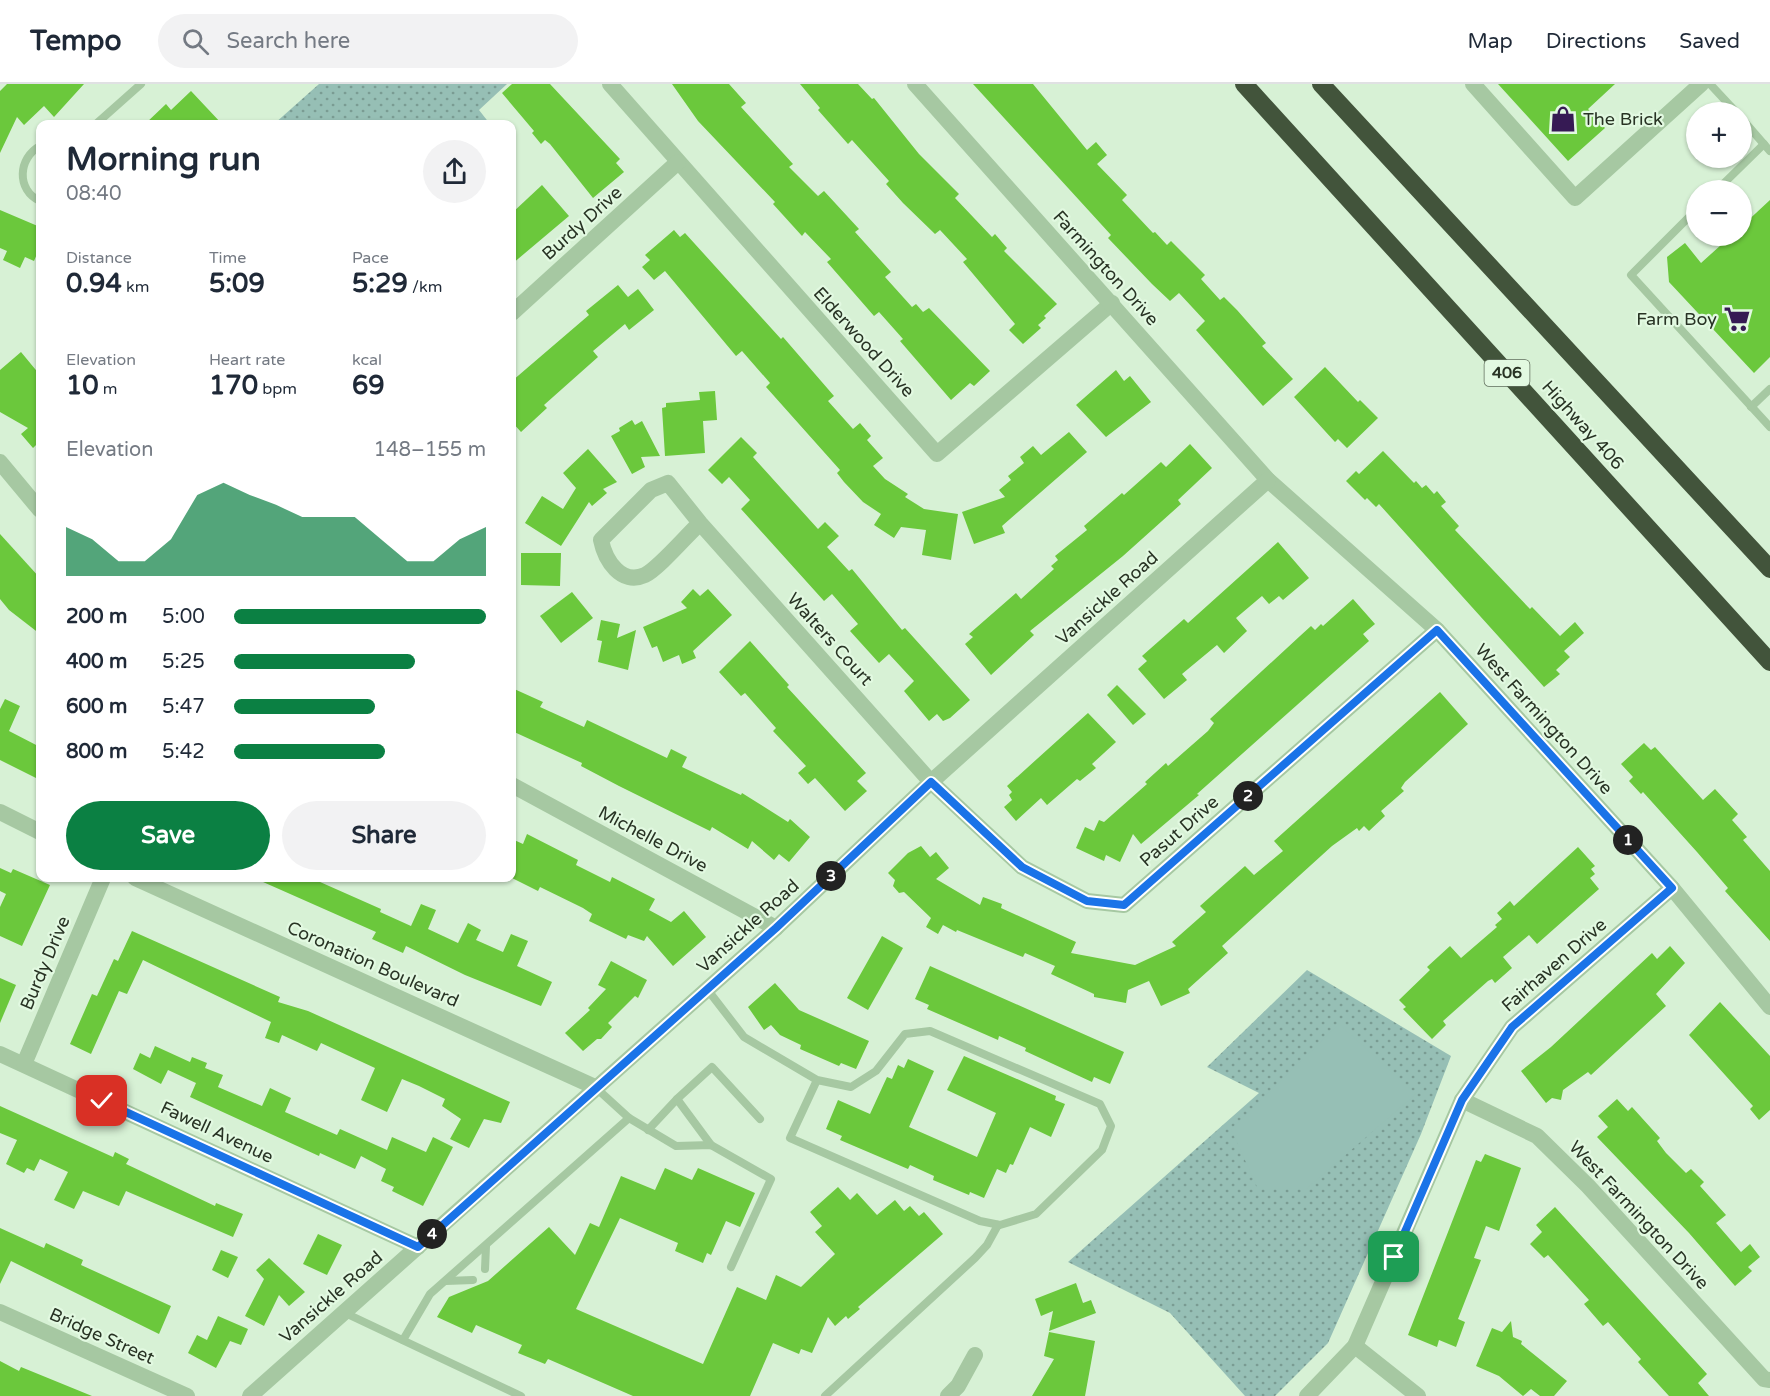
<!DOCTYPE html>
<meta charset="utf-8">
<style>
body{margin:0;font-family:"Varela Round",sans-serif;background:#f2f2f3;color:#1f2937;height:100vh;display:flex;flex-direction:column;font-size:22px;white-space:nowrap}
*{box-sizing:border-box;margin:0}
p{font-size:20px;color:#747a83}
.icon{flex:none;width:33px;height:33px;fill:none;stroke:currentColor;stroke-width:2;stroke-linecap:round;stroke-linejoin:round}
.map{position:relative;flex:1;overflow:hidden}
.drawer{position:absolute;left:36px;top:36px;width:480px;height:762px;display:flex;flex-direction:column;background:#fff;border-radius:12px;box-shadow:0 2px 4px #0004}
.drawer>*{flex:none}
.tools{position:absolute;left:1686px;top:18px;display:grid;gap:12px}
.tools a{display:grid;place-items:center;width:66px;height:66px;border-radius:50%;background:#fff;box-shadow:0 2px 4px #0004;font-size:30px}
.pin{position:absolute;display:grid;place-items:center;width:51px;height:51px;color:#fff;margin:-26px;border-radius:12px;box-shadow:0 3px 9px #0006}
.km{position:absolute;width:30px;height:30px;margin:-15px;border-radius:50%;background:#222;color:#fff;font-size:16px;line-height:30px;text-align:center}
.round{display:grid;place-items:center;flex:none;width:63px;height:63px;border-radius:32px;background:#f2f2f3}
.summary{display:flex;align-items:center;justify-content:space-between;height:102px;padding:0 30px}
h1{font-size:33px;font-weight:700;line-height:45px}
.stats{display:grid;grid-template-columns:repeat(3,1fr);gap:9px;height:102px;padding:6px 30px}
.stats div{display:grid;align-content:center}
.stats b{font-size:26px;font-weight:700}
.stats small{font-size:16px;font-weight:400}
.stats p{font-size:16px}
.chart{height:168px;padding:12px 30px}
.chart p{display:flex;justify-content:space-between}
.chart svg{width:100%;height:108px;margin-top:6px;fill:#0b8043;opacity:.7}
.primary-button{display:flex;gap:12px;margin-top:auto;padding:12px 30px}
.primary-button a{flex:1;height:69px;border-radius:36px;background:#0b8043;color:#fff;font-size:24px;font-weight:700;line-height:69px;text-align:center}
.primary-button a+a{background:#f2f2f3;color:#1f2937}
ul{padding:0 30px;list-style:none;font-size:20px}
li{display:grid;grid-template-columns:96px 72px 1fr;align-items:center;height:45px}
li i{height:15px;border-radius:8px;background:#0b8043}
header{display:flex;align-items:center;gap:36px;box-sizing:border-box;height:84px;padding:0 30px;background:#fff;border-bottom:2px solid #e0e1e3}
header strong{font-size:28px}
nav{display:flex;gap:33px;margin-inline-start:auto;font-size:21px}
.search{width:420px;height:54px;background:#f2f2f3;display:flex;align-items:center;gap:15px;box-sizing:border-box;padding:0 21px;border-radius:33px;color:#747a83;font-size:22px}
.map>svg:first-child{display:block}
.grass{fill:url(#grass-dots)}
.garden{fill:#96bfb5}
.building{fill:#6bc83c}
.lines{fill:none;stroke-linecap:round;stroke-linejoin:round}
.lane{stroke:#a6c8a2;stroke-width:8}
.street{stroke:#a6c8a2;stroke-width:16}
.highway{stroke:#42543b;stroke-width:18}
.route-casing{stroke:#fff;stroke-width:12}
.route{stroke:#1a73e8;stroke-width:8}
.labels{text-anchor:middle;dominant-baseline:central;stroke-width:4.5;stroke-linejoin:round;paint-order:stroke}
.shield{fill:#e2f9e1;stroke:#606e5d;stroke-width:1.5}
.shield-label{font-size:16px;font-weight:bold;fill:#283324}
.poi-label{font-size:18px;fill:#283324;stroke:#e2f9e1;text-anchor:start}
.street-label{font-size:18px;fill:#283324;stroke:#e2f9e1}
</style>
<header>
<strong>Tempo</strong>
<div class="search"><svg class="icon" aria-label="search" viewBox="0 0 24 24"><circle cx="10" cy="10" r="6"/><path d="M15 15l6 6"/></svg>Search here</div>
<nav><a>Map</a><a>Directions</a><a>Saved</a></nav>
</header>
<div class="map">
<svg width="1770" height="1312" viewBox="0 0 1770 1312">
<defs>
<pattern id="grass-dots" width="8" height="8" patternUnits="userSpaceOnUse" patternTransform="scale(1.5)"><rect width="8" height="8" fill="#96bfb5"/><path d="M2 2h.1M6 6h.1" fill="none" stroke="#7a9c93" stroke-width="1.8" stroke-linecap="round"/></pattern>
</defs>
<rect width="100%" height="100%" fill="#d7f1d5"/>
<!-- grass -->
<g class="grass">
<polygon points="319,0 507,0 479,26 490,40 274,40"/>
<polygon points="1307,886 1451,972 1421,1050 1328,1259 1275,1312 1245,1312 1170,1229 1068,1178 1259,1009 1207,983"/>
</g>
<!-- garden -->
<polygon class="garden" points="1339,940 1416,1010 1306,1105 1258,1105 1231,1045"/>
<!-- building -->
<g class="building">
<polygon points="7,0 84,0 54,33 44,22 24,41 17,33 0,69 0,7"/>
<polygon points="512,0 550,0 620,75 616,79 624,88 593,114 550,60 545,56 541,60 532,49 534,47 502,9"/>
<polygon points="672,0 729,0 746,19 741,23 793,80 789,83 818,112 824,107 859,145 855,148 891,188 885,193 912,223 916,220 923,228 929,224 990,287 974,302 970,299 951,316 900,257 903,255 879,228 874,232 827,178 831,175 805,148 802,152 773,120 775,118 698,37"/>
<polygon points="800,0 858,0 872,15 874,14 919,70 959,110 955,114 992,153 995,150 1007,164 1004,167 1057,220 1044,232 1046,234 1038,241 1041,244 1023,260 1009,246 1015,240 963,178 967,175 940,146 935,150 903,119 886,100 889,97 852,56 848,60 818,26 820,24"/>
<polygon points="973,0 1033,0 1087,66 1096,58 1107,71 1097,80 1127,111 1122,116 1153,149 1155,148 1167,161 1171,157 1205,191 1201,195 1220,216 1224,213 1237,226 1266,259 1262,262 1293,295 1263,322 1196,246 1205,237 1179,209 1170,217 1152,200 1108,154 1111,151"/>
<polygon points="1498,0 1615,0 1588,25 1605,44 1568,77"/>
<polygon points="191,7 222,40 145,40 166,20 171,26"/>
<polygon points="542,101 569,132 512,180 512,129"/>
<polygon points="1770,116 1770,273 1754,289 1669,198 1667,173 1685,159 1701,179 1731,152 1742,152 1742,142"/>
<polygon points="0,126 40,143 40,163 34,177 25,173 20,184 3,176 7,167 0,164"/>
<polygon points="674,146 680,153 685,149 781,255 783,253 834,312 828,317 853,345 860,339 871,352 867,356 883,374 873,382 885,395 908,410 905,413 924,425 958,430 951,476 922,471 926,446 901,443 894,454 874,441 881,430 863,418 844,398 837,389 840,386 766,303 770,299 742,267 736,272 665,187 654,196 642,183 650,176 645,171"/>
<polygon points="618,201 628,213 638,205 654,226 629,246 625,240 593,267 598,273 544,321 547,324 521,348 512,338 512,297 589,231 586,227"/>
<polygon points="21,268 40,291 40,357 33,364 21,350 28,344 0,328 0,286"/>
<polygon points="1325,283 1358,318 1360,316 1378,334 1347,364 1338,355 1335,358 1294,313"/>
<polygon points="1116,286 1124,297 1130,292 1151,318 1106,353 1076,321"/>
<polygon points="715,307 717,336 703,337 705,369 665,372 662,324 666,323 666,319 700,316 699,308"/>
<polygon points="632,336 635,341 642,337 660,372 641,373 645,383 632,390 611,352 620,347 619,344"/>
<polygon points="1069,348 1087,368 1002,442 1005,449 974,460 962,428 1005,413 999,406 1011,396 1008,392 1024,379 1020,373 1033,362 1041,371"/>
<polygon points="741,353 757,369 753,373 818,445 825,438 839,452 827,463 849,487 852,485 902,546 905,544 970,616 950,634 943,637 937,630 929,637 904,607 914,597 889,570 879,579 850,547 858,540 832,510 824,517 741,425 750,416 729,393 722,400 708,386"/>
<polygon points="1190,360 1212,384 1178,416 1181,420 1123,472 1030,547 1034,551 991,591 965,560 973,553 969,550 1016,509 1021,515 1054,485 1051,482 1058,476 1055,472 1087,446 1084,442 1122,409 1124,411 1161,378 1166,383"/>
<polygon points="588,365 617,398 603,405 607,409 592,422 589,418 561,462 525,439 542,412 563,425 576,404 563,389"/>
<polygon points="1383,367 1414,399 1416,397 1422,404 1426,401 1434,410 1437,407 1446,418 1441,422 1459,442 1455,446 1530,525 1532,523 1560,552 1575,538 1584,549 1564,567 1570,573 1556,586 1560,590 1544,603 1379,420 1376,423 1367,414 1365,416 1346,397 1356,387 1359,390"/>
<polygon points="0,450 40,494 40,550 9,526 0,515"/>
<polygon points="1278,458 1309,494 1283,516 1279,512 1269,520 1262,512 1236,534 1247,547 1224,569 1217,561 1182,590 1187,596 1164,615 1138,585 1147,577 1142,572 1184,535 1188,539"/>
<polygon points="521,469 561,469 560,502 521,501"/>
<polygon points="693,505 700,512 708,505 732,531 693,567 696,574 682,580 679,571 663,578 657,562 652,564 643,543 687,524 681,518"/>
<polygon points="572,508 593,534 561,559 540,532"/>
<polygon points="1353,515 1375,540 1363,550 1369,557 1197,710 1199,711 1141,760 1133,750 1120,778 1106,771 1104,777 1076,764 1085,743 1094,747 1099,736 1104,738 1147,700 1145,698 1166,679 1168,682 1208,647 1214,639 1210,635 1300,552 1311,542 1315,546 1321,540 1323,542"/>
<polygon points="601,536 620,540 617,554 636,546 628,586 598,578 602,557 597,556"/>
<polygon points="750,557 789,601 787,603 866,689 857,697 867,707 845,727 815,694 808,700 798,689 806,682 773,647 776,644 745,609 741,612 719,588"/>
<polygon points="1117,601 1146,630 1133,641 1107,611"/>
<polygon points="512,604 543,618 540,623 584,643 587,636 667,674 671,665 687,673 682,683 741,711 742,709 788,738 790,735 810,753 789,778 779,770 774,776 752,757 748,765 712,743 710,747 619,702 581,682 582,679 512,647"/>
<polygon points="1440,608 1468,640 1405,698 1401,704 1404,707 1381,727 1385,732 1369,747 1364,742 1359,747 1357,744 1332,762 1222,862 1228,869 1188,905 1190,909 1161,922 1149,897 1128,906 1126,919 1094,913 1094,910 1051,890 1055,882 1025,869 1023,873 957,846 956,848 943,841 938,850 926,843 931,834 904,808 899,809 893,802 895,796 888,789 908,769 921,762 930,773 936,768 949,784 936,795 980,821 983,813 1002,820 1001,824 1076,858 1071,869 1135,881 1176,862 1172,858 1206,828 1200,822 1245,782 1254,791 1283,767 1274,757"/>
<polygon points="5,615 20,622 9,647 40,663 40,696 0,676 0,625"/>
<polygon points="1088,629 1116,658 1092,680 1096,684 1080,697 1077,695 1047,721 1041,714 1016,737 1004,723 1012,716 1009,711 1012,708 1007,702"/>
<polygon points="1644,659 1651,666 1655,663 1703,716 1715,705 1738,730 1732,736 1747,753 1743,756 1770,787 1770,857 1725,807 1728,804 1697,768 1643,708 1641,710 1629,697 1633,693 1621,680"/>
<polygon points="527,750 578,776 576,781 610,798 612,793 655,815 649,826 671,838 684,827 706,853 673,882 647,852 644,857 628,851 626,855 589,837 592,830 583,824 540,803 538,807 512,794 512,755 523,760"/>
<polygon points="1578,763 1595,782 1591,785 1595,790 1590,794 1599,805 1537,860 1529,851 1503,873 1512,884 1495,899 1492,895 1488,897 1443,937 1446,941 1432,955 1403,925 1406,923 1399,916 1430,886 1427,883 1450,862 1461,874 1497,843 1495,841 1502,835 1497,829 1510,817 1514,822"/>
<polygon points="0,784 11,789 13,785 50,801 22,862 0,852 0,823 6,810 0,807"/>
<polygon points="254,794 311,794 381,825 380,828 411,842 421,820 436,826 428,845 458,859 468,839 481,846 476,856 503,868 511,850 528,857 517,882 552,898 541,922 465,891 406,862 403,869 372,855 376,848"/>
<polygon points="132,847 280,913 278,918 308,927 510,1018 501,1039 484,1035 469,1064 450,1055 461,1035 442,1022 445,1015 419,1002 402,995 387,1028 361,1016 375,984 321,959 317,967 282,951 279,959 265,954 271,938 143,876 127,910 119,907 91,970 70,960 92,910 97,912 114,875 118,877"/>
<polygon points="882,852 903,864 868,926 847,914"/>
<polygon points="1670,862 1685,879 1656,910 1666,922 1591,991 1588,988 1563,1006 1561,1016 1552,1014 1546,1019 1521,987 1551,963 1652,869 1657,875"/>
<polygon points="611,877 647,896 638,914 635,912 608,939 612,943 601,955 597,955 583,967 565,949 590,926 588,924 606,905 598,901"/>
<polygon points="930,882 1124,968 1110,1000 1094,993 1092,998 1025,967 1026,964 999,952 998,956 927,925 929,921 915,915"/>
<polygon points="0,894 16,901 0,939"/>
<polygon points="775,899 799,926 869,957 856,985 841,979 839,982 800,965 801,961 780,951 771,941 764,946 748,923"/>
<polygon points="1720,918 1770,972 1770,1026 1759,1036 1750,1025 1753,1022 1689,951"/>
<polygon points="155,962 190,978 192,973 207,979 205,984 223,991 218,1003 262,1022 270,1004 291,1014 285,1028 337,1051 340,1045 387,1066 392,1053 426,1068 433,1053 453,1063 423,1122 392,1107 394,1103 381,1097 386,1085 361,1072 355,1085 320,1069 319,1072 190,1013 196,999 168,986 161,1000 133,985 140,969 150,974"/>
<polygon points="964,972 1056,1012 1055,1016 1065,1020 1051,1053 1030,1043 1013,1081 1010,1080 1006,1089 997,1085 984,1114 970,1108 969,1111 933,1096 934,1092 910,1081 908,1085 840,1056 842,1052 826,1045 838,1016 870,1030 887,993 892,995 898,981 904,984 908,975 934,987 909,1043 977,1073 996,1029 947,1006"/>
<polygon points="1617,1015 1628,1027 1632,1023 1660,1054 1657,1057 1666,1069 1686,1089 1691,1085 1704,1098 1700,1102 1726,1131 1716,1139 1741,1168 1750,1160 1760,1173 1748,1183 1752,1187 1735,1202 1689,1149 1597,1053 1608,1043 1598,1032"/>
<polygon points="0,1022 113,1073 115,1068 129,1075 126,1080 215,1122 216,1119 243,1130 233,1153 126,1107 119,1122 83,1107 74,1125 54,1116 68,1088 40,1075 34,1087 27,1084 24,1089 6,1080 17,1056 0,1049"/>
<polygon points="1485,1070 1521,1084 1499,1147 1486,1142 1474,1174 1481,1176 1458,1235 1465,1238 1456,1263 1439,1256 1437,1263 1408,1251 1476,1076 1481,1078"/>
<polygon points="665,1084 692,1096 698,1084 755,1109 740,1143 726,1137 711,1171 707,1169 703,1179 675,1167 678,1159 620,1134 576,1225 703,1280 737,1203 766,1216 776,1191 801,1203 835,1170 815,1148 822,1142 810,1128 838,1103 850,1116 857,1109 877,1131 895,1116 904,1127 910,1122 919,1132 924,1128 943,1150 858,1223 860,1225 848,1235 846,1232 835,1242 828,1233 812,1269 801,1265 799,1270 773,1259 750,1312 633,1312 548,1275 545,1280 518,1269 522,1261 476,1241 472,1249 437,1233 449,1213 488,1197 549,1143 575,1171 590,1139 599,1143 621,1092 655,1106"/>
<polygon points="1555,1123 1707,1290 1698,1299 1709,1312 1669,1312 1638,1278 1641,1275 1608,1238 1603,1242 1584,1220 1589,1216 1548,1171 1544,1174 1530,1160 1542,1148 1536,1141"/>
<polygon points="0,1144 44,1164 46,1159 83,1176 81,1181 171,1222 159,1250 11,1177 0,1200"/>
<polygon points="318,1150 342,1161 327,1191 303,1180"/>
<polygon points="221,1166 238,1173 228,1194 212,1186"/>
<polygon points="269,1174 305,1208 289,1222 279,1211 264,1242 245,1232 264,1195 256,1186"/>
<polygon points="1076,1199 1083,1219 1091,1216 1096,1229 1049,1247 1053,1227 1041,1232 1035,1215"/>
<polygon points="218,1232 248,1245 241,1261 230,1257 216,1284 188,1269 197,1251 207,1256"/>
<polygon points="1511,1237 1513,1253 1522,1257 1521,1260 1567,1297 1554,1312 1540,1312 1531,1305 1523,1312 1499,1292 1476,1282 1492,1244 1502,1248"/>
<polygon points="1049,1248 1095,1257 1085,1312 1032,1312 1054,1275 1044,1272"/>
<polygon points="0,1277 19,1287 21,1283 92,1312 0,1312"/>
</g>
<g class="lines">
<!-- lane -->
<g class="lane">
<polyline points="1710,0 1736,28"/>
<polyline points="1742,35 1770,67"/>
<polyline points="96,40 141,0"/>
<path d="M40,62C18,74 16,106 40,117"/>
<polyline points="1717,106 1764,60"/>
<polyline points="1696,126 1631,191 1770,343"/>
<polyline points="1751,323 1770,305"/>
<polyline points="707,905 744,953 817,996 851,1003 876,987 905,950 930,947 1100,1020 1111,1042 1102,1066 1036,1130 1000,1141 980,1137 790,1054 817,996"/>
<polyline points="677,1015 712,983 760,1035"/>
<polyline points="629,1034 676,1062 711,1061 771,1095 731,1183"/>
<polyline points="648,1046 677,1015 711,1061"/>
<polyline points="485,1185 486,1162"/>
<polyline points="446,1197 473,1196"/>
<polyline points="343,1228 521,1312"/>
<polyline points="403,1256 430,1210 629,1034 595,1003"/>
<polyline points="825,1312 975,1174 987,1161 998,1141"/>
</g>
<!-- street -->
<g class="street">
<polyline points="610,0 937,370 1112,219"/>
<polyline points="915,0 1268,396 1437,546 1672,804 1770,923"/>
<polyline points="1473,0 1575,114 1701,0"/>
<polyline points="512,229 678,78"/>
<polyline points="0,378 40,426"/>
<path d="M700,439C688,450 658,485 645,491C621,502 605,476 601,456L651,406L668,399L700,439L931,698L1022,783L1087,817L1124,821L1437,546"/>
<polyline points="512,701 776,844"/>
<polyline points="0,728 40,748"/>
<polyline points="135,794 595,1003"/>
<polyline points="0,970 418,1163"/>
<polyline points="24,980 103,794"/>
<polyline points="1462,1016 1537,1052 1588,1102 1764,1295 1770,1296"/>
<polyline points="0,1228 187,1312"/>
<polyline points="1355,1262 1418,1312"/>
<polyline points="250,1312 776,844 931,698 1268,396"/>
<polyline points="948,1312 958,1302 975,1271"/>
<polyline points="1307,1312 1355,1262 1462,1016 1512,943 1672,804"/>
</g>
<!-- highway -->
<g class="highway">
<polyline points="1244,0 1770,578"/>
<polyline points="1321,0 1770,485"/>
</g>
</g>
<g class="lines">
<!-- route casing -->
<g class="route-casing">
<polyline id="route" points="102,1017 418,1163 776,844 931,698 1022,783 1087,817 1124,821 1437,546 1672,804 1512,943 1462,1016 1394,1173"/>
</g>
<!-- route -->
<use href="#route" class="route"/>
</g>
<!-- icons -->
<defs>
<g id="shop-bare" transform="scale(2.07)"><path d="M-5-2.5h2.3a2.7 3.5 0 0 1 5.4 0H5L5.5 6h-11ZM-1.5-2.5h3a1.5 2.3 0 0 0-3 0Z" fill="#361a54" stroke="#e2f9e1" stroke-width="2.5" paint-order="stroke"/></g>
<g id="supermarket-bare" transform="scale(2.07)"><path d="M-6-5.5h2.5l.6 2H6L4.5 2H-2.5L-4.4-4H-6ZM-1.5 3.2a1.3 1.3 0 1 0 .1 0ZM3 3.2a1.3 1.3 0 1 0 .1 0Z" fill="#361a54" stroke="#e2f9e1" stroke-width="2.5" paint-order="stroke"/></g>
</defs>
<g fill-rule="evenodd">
<use href="#shop-bare" x="1563" y="35"/>
<use href="#supermarket-bare" x="1737" y="235"/>
</g>
<g class="labels">
<!-- shield labels -->
<rect class="shield" x="1484.5" y="276" width="45" height="26" rx="4.5"/>
<g class="shield-label">
<text x="1507" y="289">406</text>
</g>
<!-- poi labels -->
<g class="poi-label">
<text x="1583" y="35">The Brick</text>
<text x="1717" y="235" text-anchor="end">Farm Boy</text>
</g>
<!-- street labels -->
<g class="street-label">
<text transform="translate(582 139) rotate(-42)">Burdy Drive</text>
<text transform="translate(1106 184) rotate(48)">Farmington Drive</text>
<text transform="translate(864 258) rotate(48)">Elderwood Drive</text>
<text transform="translate(1583 341) rotate(48)">Highway 406</text>
<text transform="translate(1107 514) rotate(-42)">Vansickle Road</text>
<text transform="translate(830 555) rotate(48)">Walters Court</text>
<text transform="translate(1544 635) rotate(48)">West Farmington Drive</text>
<text transform="translate(1179 747) rotate(-41)">Pasut Drive</text>
<text transform="translate(653 755) rotate(28)">Michelle Drive</text>
<text transform="translate(748 842) rotate(-42)">Vansickle Road</text>
<text transform="translate(45 879) rotate(-67)">Burdy Drive</text>
<text transform="translate(373 880) rotate(24)">Coronation Boulevard</text>
<text transform="translate(1554 881) rotate(-41)">Fairhaven Drive</text>
<text transform="translate(217 1048) rotate(25)">Fawell Avenue</text>
<text transform="translate(1639 1131) rotate(47)">West Farmington Drive</text>
<text transform="translate(331 1213) rotate(-41)">Vansickle Road</text>
<text transform="translate(102 1252) rotate(24)">Bridge Street</text>
</g>
</g>
</svg>
<div class="tools">
<a>+</a>
<a>−</a>
</div>
<div class="pin" style="left:1394px;top:1173px;background:#1e9e55"><svg class="icon" aria-label="arrive" viewBox="0 0 24 24"><path d="M6 21V4h12l-3 4 3 4H6"/></svg></div>
<div class="pin" style="left:102px;top:1017px;background:#d93025"><svg class="icon" aria-label="check" viewBox="0 0 24 24"><path d="M5 12l5 5 9-10"/></svg></div>
<b class="km" style="left:1628px;top:756px">1</b>
<b class="km" style="left:1248px;top:712px">2</b>
<b class="km" style="left:831px;top:792px">3</b>
<b class="km" style="left:432px;top:1150px">4</b>
<section class="drawer">
<div class="summary"><div><h1>Morning run</h1><p>08:40</p></div><a class="round"><svg class="icon" aria-label="share" viewBox="0 0 24 24"><path d="M12 15V3M7 8l5-5 5 5M5 13v7h14v-7"/></svg></a></div>
<div class="stats">
<div><p>Distance</p><b>0.94<small> km</small></b></div>
<div><p>Time</p><b>5:09</b></div>
<div><p>Pace</p><b>5:29<small> /km</small></b></div>
</div>
<div class="stats">
<div><p>Elevation</p><b>10<small> m</small></b></div>
<div><p>Heart rate</p><b>170<small> bpm</small></b></div>
<div><p>kcal</p><b>69</b></div>
</div>
<div class="chart"><p><span>Elevation</span>148–155 m</p>
<svg viewBox="0 0 160 44" preserveAspectRatio="none"><path d="M0 44V24L10 29L20 38L30 38L40 29L50 11L60 6L70 11L80 15L90 20L100 20L110 20L120 29L130 38L140 38L150 29L160 24V44z"/></svg>
</div>
<ul>
<li><b>200 m</b>5:00<i style="width:100%"></i></li>
<li><b>400 m</b>5:25<i style="width:72%"></i></li>
<li><b>600 m</b>5:47<i style="width:56%"></i></li>
<li><b>800 m</b>5:42<i style="width:60%"></i></li>
</ul>
<div class="primary-button"><a>Save</a><a>Share</a></div>
</section>
</div>
